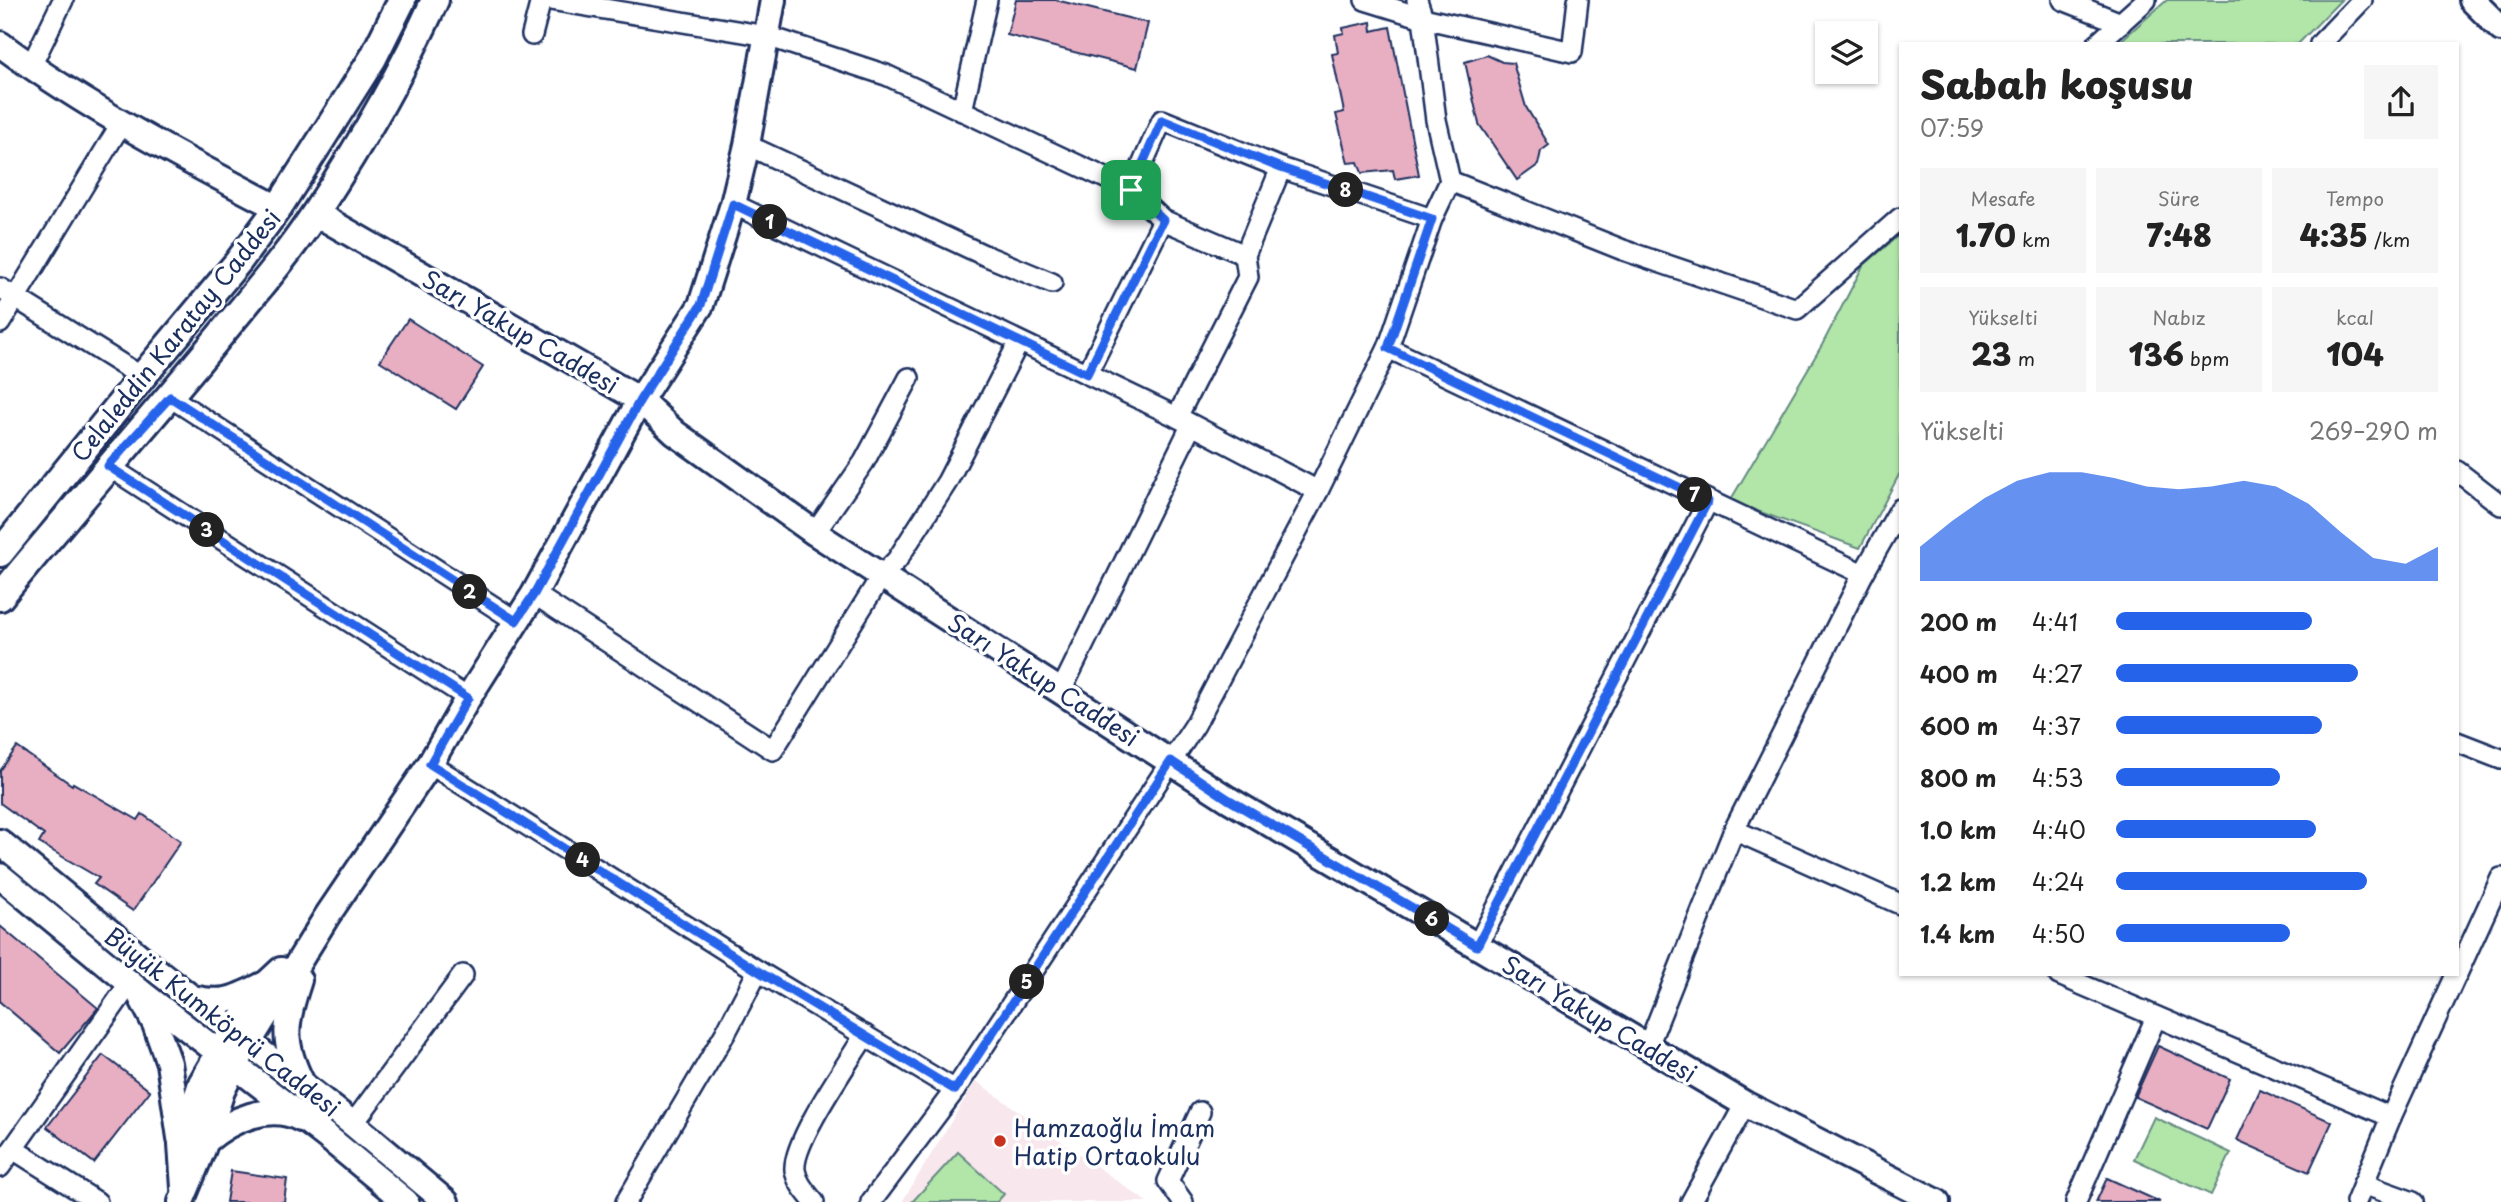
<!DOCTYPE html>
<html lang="tr">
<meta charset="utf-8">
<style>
body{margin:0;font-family:"Playpen Sans",sans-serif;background:#f6f6f6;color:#222;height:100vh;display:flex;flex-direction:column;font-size:26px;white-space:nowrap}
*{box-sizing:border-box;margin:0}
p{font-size:23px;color:#767676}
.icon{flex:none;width:38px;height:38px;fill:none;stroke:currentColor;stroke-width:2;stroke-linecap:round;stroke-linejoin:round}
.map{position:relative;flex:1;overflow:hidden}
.sheet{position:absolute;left:1899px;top:42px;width:560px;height:934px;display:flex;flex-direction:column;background:#fff;border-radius:0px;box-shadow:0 2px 5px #0004}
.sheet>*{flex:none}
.tools{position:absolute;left:1815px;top:21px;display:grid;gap:14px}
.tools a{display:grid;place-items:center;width:63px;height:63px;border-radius:0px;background:#fff;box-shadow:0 2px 5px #0004;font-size:35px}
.pin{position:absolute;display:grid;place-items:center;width:60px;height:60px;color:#fff;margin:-30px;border-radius:14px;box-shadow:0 4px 10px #0006}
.km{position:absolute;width:35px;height:35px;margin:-18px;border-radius:50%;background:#222;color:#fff;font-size:19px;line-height:35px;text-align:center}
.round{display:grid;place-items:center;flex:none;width:74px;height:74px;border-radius:0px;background:#f6f6f6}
.summary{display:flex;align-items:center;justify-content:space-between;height:119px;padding:0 21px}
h1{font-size:38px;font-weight:800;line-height:52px}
.metrics{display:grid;grid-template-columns:repeat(3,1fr);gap:10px;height:119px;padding:7px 21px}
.metrics div{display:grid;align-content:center;border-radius:0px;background:#f6f6f6;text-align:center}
.metrics b{font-size:30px;font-weight:800}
.metrics small{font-size:19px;font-weight:400}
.metrics p{font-size:19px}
.chart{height:196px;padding:14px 21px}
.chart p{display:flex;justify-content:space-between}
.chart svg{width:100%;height:126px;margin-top:7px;fill:#2563eb;opacity:.7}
ul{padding:0 21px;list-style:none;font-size:23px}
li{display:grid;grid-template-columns:112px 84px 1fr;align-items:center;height:52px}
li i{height:18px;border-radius:9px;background:#2563eb}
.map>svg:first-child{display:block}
.built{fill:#f8e7ed}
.green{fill:#b2e6a8;stroke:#668a83;stroke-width:2}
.building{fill:#e8afc3;stroke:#1b2f5e;stroke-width:2}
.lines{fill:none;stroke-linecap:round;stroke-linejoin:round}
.minor-casing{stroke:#1b2f5e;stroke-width:24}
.tertiary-casing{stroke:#1b2f5e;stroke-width:30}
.secondary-casing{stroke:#1b2f5e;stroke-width:32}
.minor{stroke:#fff;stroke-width:19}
.tertiary{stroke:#fff;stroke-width:24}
.secondary{stroke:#fff;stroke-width:26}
.route-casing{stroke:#fff;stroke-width:14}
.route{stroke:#2563eb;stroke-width:9}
.poi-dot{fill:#c8321e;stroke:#fff;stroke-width:2.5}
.labels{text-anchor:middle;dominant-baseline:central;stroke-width:7;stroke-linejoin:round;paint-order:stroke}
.street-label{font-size:24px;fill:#1b2f5e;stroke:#fff}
.poi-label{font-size:24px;fill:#1b2f5e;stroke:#fff;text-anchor:start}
</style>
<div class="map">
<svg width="2501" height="1202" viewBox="0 0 2501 1202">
<rect width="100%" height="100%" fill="#fff"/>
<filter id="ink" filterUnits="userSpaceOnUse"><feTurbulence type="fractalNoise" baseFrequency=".0143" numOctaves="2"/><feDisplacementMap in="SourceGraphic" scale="14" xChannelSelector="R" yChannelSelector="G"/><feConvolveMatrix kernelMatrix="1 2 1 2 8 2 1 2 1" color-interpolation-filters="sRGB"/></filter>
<g filter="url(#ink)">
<!-- built -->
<polygon class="built" points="976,1081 1147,1202 902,1202"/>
<!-- green -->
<g class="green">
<polygon points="2167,0 2341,0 2298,44 2117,44"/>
<polygon points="1900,234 1900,473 1860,548 1730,501 1822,345 1863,266"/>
<polygon points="2154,1117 2231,1153 2211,1195 2134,1159"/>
<polygon points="958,1152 1004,1194 997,1202 912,1202"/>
</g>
<!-- building -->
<g class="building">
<polygon points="1016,0 1056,0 1148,23 1137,68 1007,35"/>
<polygon points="1371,22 1372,31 1390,27 1419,175 1395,179 1393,170 1362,173 1358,162 1348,163 1336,114 1344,112 1332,54 1338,53 1335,35 1344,33 1343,28"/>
<polygon points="1487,55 1502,62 1513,63 1526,107 1549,145 1541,151 1538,165 1517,180 1479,124 1465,62"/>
<polygon points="408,319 483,367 456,409 380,361"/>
<polygon points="17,747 72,785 73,783 138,820 142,814 181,841 133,911 94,884 99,878 39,843 44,835 0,803 0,771"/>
<polygon points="0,926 98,1008 60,1053 0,1002"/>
<polygon points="2158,1046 2230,1079 2207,1129 2135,1097"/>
<polygon points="103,1055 150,1091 94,1163 47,1127"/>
<polygon points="2260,1090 2332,1122 2309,1172 2237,1140"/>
<polygon points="231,1171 287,1179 284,1202 226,1202"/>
<polygon points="2107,1178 2160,1202 2096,1202"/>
</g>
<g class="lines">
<!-- minor casing -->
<g class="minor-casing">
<g id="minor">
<polyline points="550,0 767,36 886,75 1131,190 1163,220"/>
<polyline points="1365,0 1423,18 1572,52 1578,0"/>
<polyline points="1417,0 1423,18 1436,120 1450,181 1623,250 1797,309 1900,218"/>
<polyline points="2063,0 2121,23"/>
<polyline points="532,35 541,0"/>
<polyline points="2097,44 2146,0"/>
<polyline points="2320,44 2362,0"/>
<polyline points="31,66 63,0"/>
<polyline points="962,111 987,0"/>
<polyline points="747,145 984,255 1052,283"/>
<polyline points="1131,190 1162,120 1281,168 1432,219"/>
<polyline points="733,204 1177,417 1318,491"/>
<polyline points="0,288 142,377"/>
<polyline points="0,323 121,124"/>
<polyline points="1388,348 1863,574"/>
<polyline points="1087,374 1163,220 1245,255"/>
<polyline points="170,397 516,621"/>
<polyline points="1177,417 1248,277 1245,255 1281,168"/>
<polyline points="108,466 468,698"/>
<polyline points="2457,471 2501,505"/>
<polyline points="815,533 864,462 909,378"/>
<polyline points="534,594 773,750 882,575 897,560 947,482 1019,342"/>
<polyline points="1061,691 1191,426"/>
<polyline points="2457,742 2501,759"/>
<polyline points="430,764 758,971 955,1090"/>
<polyline points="1734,830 1900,904"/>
<polyline points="1477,946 1708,501"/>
<polyline points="2457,974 2501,878"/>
<polyline points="2059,975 2391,1117"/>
<polyline points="1648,1046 1734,830 1863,574 1900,509"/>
<polyline points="353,1124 463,975"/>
<polyline points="13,1149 97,1202"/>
<polyline points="0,1167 130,983"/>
<polyline points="2363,1184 2413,1202"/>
<polyline points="626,1202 726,1032 758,971"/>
<path d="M814,1202C806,1192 797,1183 795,1170C792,1142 848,1063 865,1035"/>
<polyline points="871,1202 955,1090 1195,725 1318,491 1388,348 1432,219 1450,181"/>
<polyline points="1183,1202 1168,1181 1200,1112"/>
<polyline points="1691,1202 1745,1104"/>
<polyline points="2076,1202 2156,1017"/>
<polyline points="2356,1202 2391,1117 2456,975"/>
</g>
</g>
<!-- tertiary casing -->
<g class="tertiary-casing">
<g id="tertiary">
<polyline points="2472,0 2501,29"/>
<path d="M0,44C87,108 182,158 278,208"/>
<polyline points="315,213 640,400 675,433 815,533 1228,799 1745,1104 1937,1202"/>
<polyline points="0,842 156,970 353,1124 446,1202"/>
<polyline points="0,876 143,994 331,1140 406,1202"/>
<path d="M299,980C285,1022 281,1042 302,1083"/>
<polyline points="140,995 155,1024 169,1063 180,1138"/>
<path d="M192,998C224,1005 234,999 263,985"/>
<path d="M206,1141C230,1120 270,1102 301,1119"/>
<polyline points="184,1188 181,1144 201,1083 219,1052 267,983 281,970"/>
<polyline points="181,1202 203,1149 222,1091 235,1065 327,916 430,764 468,698 534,594 640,400 701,305 733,204 747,145 773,0"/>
</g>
</g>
<!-- secondary casing -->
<g class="secondary-casing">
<g id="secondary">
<polyline points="0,553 142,377 238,262 278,208 373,58 402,0"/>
<path d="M0,597C73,508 149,422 222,333C254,294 288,255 316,212C360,145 402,73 435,0"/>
</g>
</g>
<!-- minor -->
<use href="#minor" class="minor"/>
<!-- tertiary -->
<use href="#tertiary" class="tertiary"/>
<!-- secondary -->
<use href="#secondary" class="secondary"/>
</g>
</g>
<g class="lines" filter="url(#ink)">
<!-- route casing -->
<g class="route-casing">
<polygon id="route" points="1162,120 1281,168 1432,219 1388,348 1708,501 1477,946 1228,799 1171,761 955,1090 758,971 430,764 468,698 108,466 170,397 516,621 534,594 640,400 701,305 733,204 1087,374 1163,220 1131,190"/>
</g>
<!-- route -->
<use href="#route" class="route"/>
</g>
<!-- markers -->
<circle class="poi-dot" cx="1000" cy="1141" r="7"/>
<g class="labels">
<!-- street labels -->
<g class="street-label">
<text transform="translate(521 331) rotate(30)">Sarı Yakup Caddesi</text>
<text transform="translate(175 335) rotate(-51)">Celaleddin Karatay Caddesi</text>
<text transform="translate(1044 679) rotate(33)">Sarı Yakup Caddesi</text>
<text transform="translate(1600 1018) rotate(31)">Sarı Yakup Caddesi</text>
<text transform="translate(223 1021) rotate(38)">Büyük Kumköprü Caddesi</text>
</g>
<!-- poi labels -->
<g class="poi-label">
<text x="1014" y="1127">Hamzaoğlu İmam<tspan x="1014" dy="28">Hatip Ortaokulu</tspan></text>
</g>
</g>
</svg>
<div class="tools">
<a><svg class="icon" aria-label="layers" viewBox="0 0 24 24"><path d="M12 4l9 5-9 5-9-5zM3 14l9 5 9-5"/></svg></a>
</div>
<div class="pin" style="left:1131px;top:190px;background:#1e9e55"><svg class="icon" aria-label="arrive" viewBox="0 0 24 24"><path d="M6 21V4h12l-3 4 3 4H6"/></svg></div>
<b class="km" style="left:770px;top:222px">1</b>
<b class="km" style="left:470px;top:592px">2</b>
<b class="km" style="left:207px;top:530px">3</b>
<b class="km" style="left:583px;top:860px">4</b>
<b class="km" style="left:1027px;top:982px">5</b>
<b class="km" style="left:1432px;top:919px">6</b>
<b class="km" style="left:1695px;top:495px">7</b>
<b class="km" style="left:1346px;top:190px">8</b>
<section class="sheet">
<div class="summary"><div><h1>Sabah koşusu</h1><p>07:59</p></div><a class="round"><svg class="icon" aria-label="share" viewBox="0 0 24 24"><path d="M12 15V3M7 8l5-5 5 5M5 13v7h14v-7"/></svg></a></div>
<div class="metrics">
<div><p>Mesafe</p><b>1.70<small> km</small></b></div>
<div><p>Süre</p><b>7:48</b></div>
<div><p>Tempo</p><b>4:35<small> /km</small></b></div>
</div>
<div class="metrics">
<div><p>Yükselti</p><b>23<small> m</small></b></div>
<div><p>Nabız</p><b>136<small> bpm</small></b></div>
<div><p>kcal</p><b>104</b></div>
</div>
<div class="chart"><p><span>Yükselti</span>269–290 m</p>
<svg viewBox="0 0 160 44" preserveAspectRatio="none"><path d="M0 44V32L10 23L20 15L30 9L40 6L50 6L60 8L70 11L80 12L90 11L100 9L110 11L120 17L130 27L140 36L150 38L160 32V44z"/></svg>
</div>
<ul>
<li><b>200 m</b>4:41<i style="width:61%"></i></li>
<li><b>400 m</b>4:27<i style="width:75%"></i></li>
<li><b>600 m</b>4:37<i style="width:64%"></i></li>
<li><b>800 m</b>4:53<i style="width:51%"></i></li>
<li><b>1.0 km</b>4:40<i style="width:62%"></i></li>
<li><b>1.2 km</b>4:24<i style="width:78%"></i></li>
<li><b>1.4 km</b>4:50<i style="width:54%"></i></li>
</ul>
</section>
</div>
